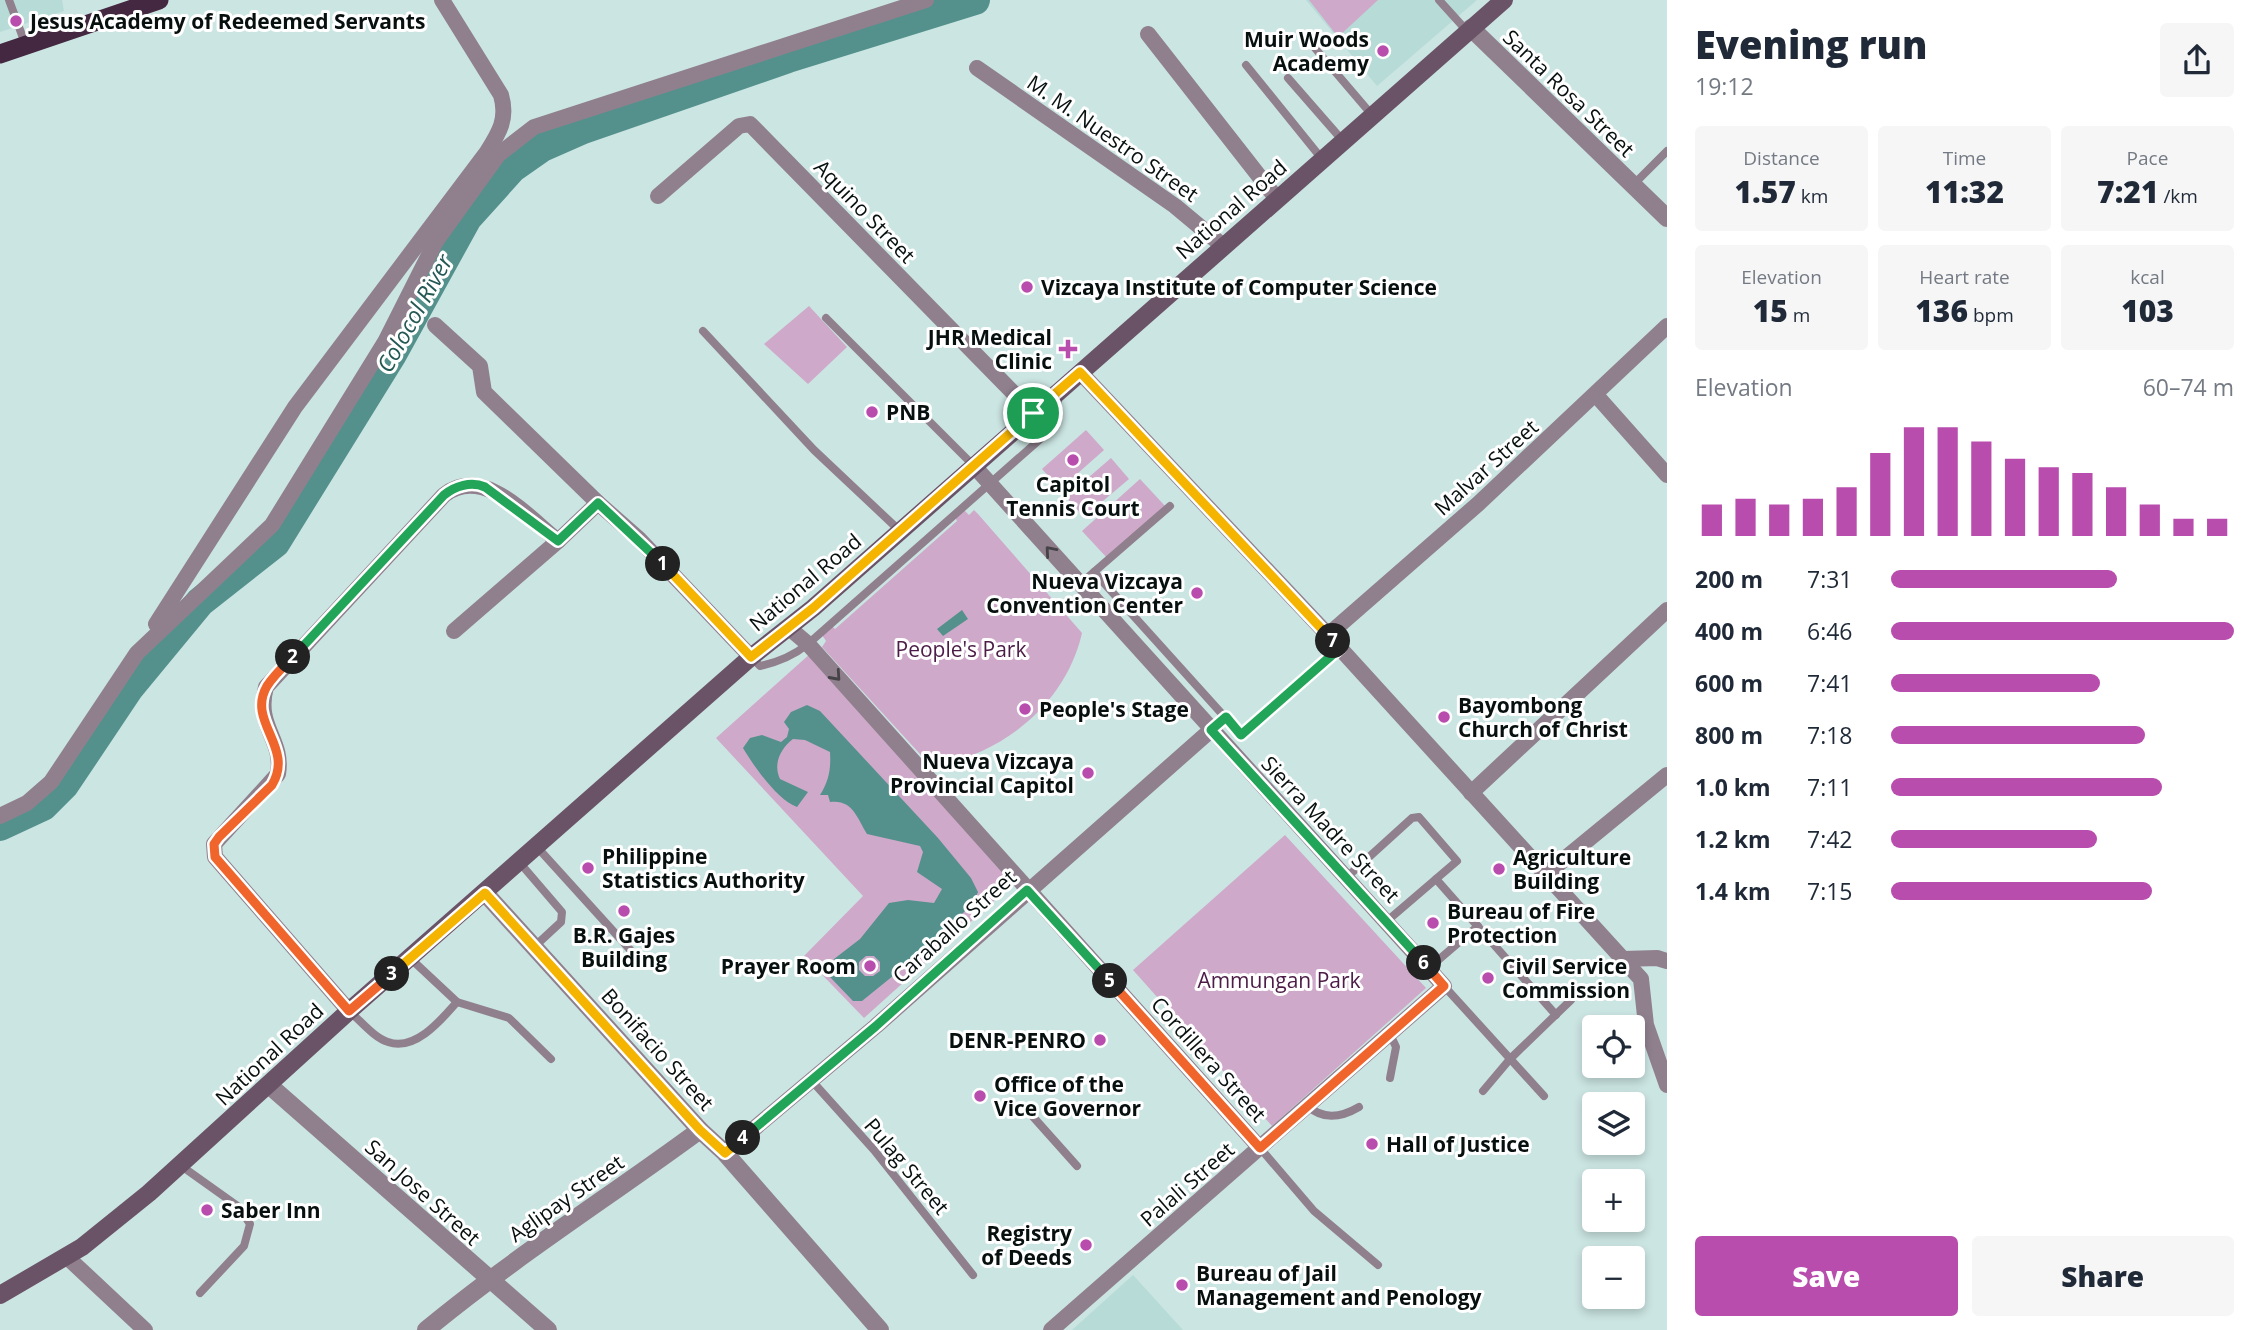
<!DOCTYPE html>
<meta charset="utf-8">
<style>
body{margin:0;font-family:"Open Sans",sans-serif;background:#f6f6f7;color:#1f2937;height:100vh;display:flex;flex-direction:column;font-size:26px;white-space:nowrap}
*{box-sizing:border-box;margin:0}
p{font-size:23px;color:#747a83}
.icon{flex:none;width:38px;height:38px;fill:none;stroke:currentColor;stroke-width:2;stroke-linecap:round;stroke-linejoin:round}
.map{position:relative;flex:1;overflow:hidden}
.panel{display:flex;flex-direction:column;background:#fff;width:595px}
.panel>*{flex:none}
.fabs{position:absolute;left:1582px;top:1015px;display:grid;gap:14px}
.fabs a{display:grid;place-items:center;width:63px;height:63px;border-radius:7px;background:#fff;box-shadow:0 4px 10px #0003;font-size:35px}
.pin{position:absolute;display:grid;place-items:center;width:60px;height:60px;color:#fff;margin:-30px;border:4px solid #fff;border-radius:50%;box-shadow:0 2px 7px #0007}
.km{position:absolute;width:35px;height:35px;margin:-18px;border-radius:50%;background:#222;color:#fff;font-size:19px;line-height:35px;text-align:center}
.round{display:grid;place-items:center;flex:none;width:74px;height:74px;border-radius:7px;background:#f6f6f7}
.summary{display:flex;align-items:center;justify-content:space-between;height:119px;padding:0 28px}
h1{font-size:38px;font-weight:800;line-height:52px}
.stats{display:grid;grid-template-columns:repeat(3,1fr);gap:10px;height:119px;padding:7px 28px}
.stats div{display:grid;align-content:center;border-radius:7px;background:#f6f6f7;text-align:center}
.stats b{font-size:30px;font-weight:800}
.stats small{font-size:19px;font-weight:400}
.stats p{font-size:19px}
.chart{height:196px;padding:14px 28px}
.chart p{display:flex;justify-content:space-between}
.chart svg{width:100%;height:126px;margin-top:7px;stroke:#b84dae;stroke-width:6}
.button{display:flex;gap:14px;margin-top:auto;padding:14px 28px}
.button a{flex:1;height:80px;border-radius:7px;background:#b84dae;color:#fff;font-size:28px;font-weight:800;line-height:80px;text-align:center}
.button a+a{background:#f6f6f7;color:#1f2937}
ul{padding:0 28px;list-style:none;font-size:23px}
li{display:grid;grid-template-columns:112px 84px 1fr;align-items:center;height:52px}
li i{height:18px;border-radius:9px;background:#b84dae}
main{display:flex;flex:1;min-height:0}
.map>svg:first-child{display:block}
.built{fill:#b7dbd7}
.green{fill:#cfa9c9}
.water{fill:#54918c;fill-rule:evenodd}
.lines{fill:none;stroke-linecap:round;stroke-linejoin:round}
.river{stroke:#54918c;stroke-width:30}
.service{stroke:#90808e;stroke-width:8}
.minor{stroke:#90808e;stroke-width:16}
.tertiary{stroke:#90808e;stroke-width:18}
.secondary{stroke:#6b5367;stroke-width:18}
.trunk{stroke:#442740;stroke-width:19}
.oneway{stroke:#454248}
.split-1-casing{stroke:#fff;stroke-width:14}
.split-2-casing{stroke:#fff;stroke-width:14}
.split-3-casing{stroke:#fff;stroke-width:14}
.split-4-casing{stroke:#fff;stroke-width:14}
.split-5-casing{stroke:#fff;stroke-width:14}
.split-6-casing{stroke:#fff;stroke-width:14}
.split-7-casing{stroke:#fff;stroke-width:14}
.split-8-casing{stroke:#fff;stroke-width:14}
.split-1{stroke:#f5b400;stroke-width:9}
.split-2{stroke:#22a559;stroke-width:9}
.split-3{stroke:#f0652b;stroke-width:9}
.split-4{stroke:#f5b400;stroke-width:9}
.split-5{stroke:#22a559;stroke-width:9}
.split-6{stroke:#f0652b;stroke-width:9}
.split-7{stroke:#22a559;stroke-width:9}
.split-8{stroke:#f5b400;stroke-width:9}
.poi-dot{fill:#b84dae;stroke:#fff;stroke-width:2.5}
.labels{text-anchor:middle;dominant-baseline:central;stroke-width:6;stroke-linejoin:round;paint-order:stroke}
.poi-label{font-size:21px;font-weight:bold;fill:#07100f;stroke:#fff;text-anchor:start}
.street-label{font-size:21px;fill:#07100f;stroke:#fff}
.park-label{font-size:21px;fill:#4c1c47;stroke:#fff}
.water-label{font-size:23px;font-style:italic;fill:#235854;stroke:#fff}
</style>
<main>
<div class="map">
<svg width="1667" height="1330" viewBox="0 0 1667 1330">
<rect width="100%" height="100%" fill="#cbe5e2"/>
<!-- built -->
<g class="built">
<polygon points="0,0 62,0 64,11 0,32"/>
<polygon points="1306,0 1477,0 1377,86"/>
<polygon points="1133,1275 1183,1330 1072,1330"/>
</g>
<!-- green -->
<g class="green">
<polygon points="1309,0 1378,0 1338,37"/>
<polygon points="809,306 847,347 808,384 764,344"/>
<polygon points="1086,430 1104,450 1060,489 1042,469"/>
<polygon points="1111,458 1129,479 1084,517 1066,497"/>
<polygon points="1140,479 1166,507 1108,559 1082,531"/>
<path d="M964,510L969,515L974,510L978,514L1082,633C1066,704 1001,756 931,766L822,647L826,641L822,635L832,626L835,629L957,521L955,517Z"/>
<polygon points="811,653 1016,881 864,1018 804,956 863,896 716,738"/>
<polygon points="1285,835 1426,988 1272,1126 1133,970"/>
</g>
<!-- water -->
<g class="water">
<polygon points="962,610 968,619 943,636 937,629"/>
<path d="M807,705L820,711L938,838L971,878L978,892C972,908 964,911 953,922C943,931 943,942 930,946L862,1001H853L830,977L834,959L860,939L889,903L908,900L934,903L942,889L917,872L923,852L920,846L867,834C857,817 852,799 830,802L828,795H820C829,781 831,769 830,752L805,740L793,739C780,749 773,764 780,779L808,792L797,807C778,801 753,765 743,748L750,738L762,735L781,742L787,737L789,729L784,722L791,712ZM866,956H874L880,962V971L873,976H865L859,970V962Z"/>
</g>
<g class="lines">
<!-- river -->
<polyline class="river" points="0,826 43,806 64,785 129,688 200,602 275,543 392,354 467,218 512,168 542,147 583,129 788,58 975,0"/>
<!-- service -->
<g class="service">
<polyline points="9,0 26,46"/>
<polyline points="1439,0 1467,31"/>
<polyline points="1314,47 1372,115"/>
<polyline points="1246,65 1322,159"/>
<polyline points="1288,78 1343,141"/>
<polyline points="1632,186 1667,151"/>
<polyline points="826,318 974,466"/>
<polyline points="703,331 814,450 900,531"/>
<polyline points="1094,572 1241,735 1340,648"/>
<polyline points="1079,585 1170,506"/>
<path d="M751,657L760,666C779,662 793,656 808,644L1046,434L1053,420L1059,396"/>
<polyline points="537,847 634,954"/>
<polyline points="520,863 562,912 561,922 534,947"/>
<polyline points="1347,877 1412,818 1419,817 1457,861 1387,921"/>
<polyline points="1436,879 1556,1015"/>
<polyline points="411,959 457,1002 509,1018 551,1059"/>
<polyline points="1429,968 1478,926"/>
<polyline points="1444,986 1544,1096"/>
<path d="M349,1011C360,1020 374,1038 388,1042C415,1052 442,1019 457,1002"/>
<polyline points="1390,1034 1396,1047 1390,1078"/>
<polyline points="812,1081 874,1150 973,1275"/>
<polyline points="1483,1091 1510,1059 1571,1000"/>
<path d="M1308,1106C1324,1121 1342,1117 1359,1107"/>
<polyline points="1027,1110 1077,1166"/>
<polyline points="1260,1148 1314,1211 1378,1265"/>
<polyline points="180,1165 239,1207 250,1224 244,1246 200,1293"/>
</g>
<!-- minor -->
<g class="minor">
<polyline points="1148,34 1277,199"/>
<polyline points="977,68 1175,206 1223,246"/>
<polyline points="658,196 739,126 750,124 1033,413"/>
<polyline points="435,325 480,366 484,392 598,503"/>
<polyline points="1080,372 1328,635 1641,979 1646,1025 1667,1085"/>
<polyline points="1596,395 1667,475"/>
<polyline points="974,466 1444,986 1051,1330"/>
<path d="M156,624L295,407L487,152C499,133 508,119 501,95L442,0"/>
<polyline points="788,627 808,644 1260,1148"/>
<polyline points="454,631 558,541"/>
<polyline points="1328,635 1478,504 1667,326"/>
<polyline points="1471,793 1667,610"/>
<polyline points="0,816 27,803 51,782 137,653 272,525 385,342 436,241 498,155 534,127 926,0"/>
<polyline points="1545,875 1667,775"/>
<polyline points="1623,959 1657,958 1667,961"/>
<path d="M349,1011L215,857L214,844L278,774C284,739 255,727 266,687L444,495C483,464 528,517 558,541L598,503L639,539L751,657"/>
<polyline points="725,1153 876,1026 1211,730"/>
<polyline points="67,1257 145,1330"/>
</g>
<!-- tertiary -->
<g class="tertiary">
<polyline points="1471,28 1667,218"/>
<polyline points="485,893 700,1130 725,1153 880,1330"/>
<polyline points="270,1086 548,1330"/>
<path d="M426,1330C513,1258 609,1197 700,1130"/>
</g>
<!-- secondary -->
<polyline class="secondary" points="0,1295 82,1247 149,1193 349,1011 751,657 813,608 1504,0"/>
<!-- trunk -->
<polyline class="trunk" points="0,54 159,0"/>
</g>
<!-- one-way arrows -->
<defs><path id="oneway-chevron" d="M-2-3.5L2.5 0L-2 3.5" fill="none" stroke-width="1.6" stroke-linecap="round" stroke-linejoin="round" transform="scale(1.75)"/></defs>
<g class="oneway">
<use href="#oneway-chevron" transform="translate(1050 551) rotate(-131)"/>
<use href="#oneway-chevron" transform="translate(836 676) rotate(48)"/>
</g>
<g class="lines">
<!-- split-1 casing -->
<g class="split-1-casing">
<polyline id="split-1" points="663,564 751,657 813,608 1033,413"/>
</g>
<!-- split-2 casing -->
<g class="split-2-casing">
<path id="split-2" d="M293,657L444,495C455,486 471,481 485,487L558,541L598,503L663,564"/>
</g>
<!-- split-3 casing -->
<g class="split-3-casing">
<path id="split-3" d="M293,657C284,666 274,675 267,686C246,722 295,747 272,785L219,837L214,844L215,857L349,1011L392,974"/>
</g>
<!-- split-4 casing -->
<g class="split-4-casing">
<polyline id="split-4" points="392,974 485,893 700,1130 725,1153 743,1138"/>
</g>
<!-- split-5 casing -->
<g class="split-5-casing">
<polyline id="split-5" points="743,1138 876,1026 1027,890 1110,981"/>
</g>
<!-- split-6 casing -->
<g class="split-6-casing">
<polyline id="split-6" points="1110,981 1260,1148 1444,986 1424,963"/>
</g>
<!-- split-7 casing -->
<g class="split-7-casing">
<polyline id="split-7" points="1333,641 1340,648 1241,735 1226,717 1211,730 1424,963"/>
</g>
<!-- split-8 casing -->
<g class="split-8-casing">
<polyline id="split-8" points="1033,413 1080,372 1333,641"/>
</g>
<!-- split-1 -->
<use href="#split-1" class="split-1"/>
<!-- split-2 -->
<use href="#split-2" class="split-2"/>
<!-- split-3 -->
<use href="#split-3" class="split-3"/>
<!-- split-4 -->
<use href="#split-4" class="split-4"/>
<!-- split-5 -->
<use href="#split-5" class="split-5"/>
<!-- split-6 -->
<use href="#split-6" class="split-6"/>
<!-- split-7 -->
<use href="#split-7" class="split-7"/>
<!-- split-8 -->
<use href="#split-8" class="split-8"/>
</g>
<!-- markers -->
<g class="poi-dot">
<circle cx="16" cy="21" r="7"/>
<circle cx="1383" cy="51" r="7"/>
<circle cx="1027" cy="287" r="7"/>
<path d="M1064.5 338.5h7v7h7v7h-7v7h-7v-7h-7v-7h7z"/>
<circle cx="872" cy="412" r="7"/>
<circle cx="1073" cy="460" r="7"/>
<circle cx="1197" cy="593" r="7"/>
<circle cx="1025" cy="709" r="7"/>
<circle cx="1444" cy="717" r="7"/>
<circle cx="1088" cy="773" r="7"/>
<circle cx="588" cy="868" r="7"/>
<circle cx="1499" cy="869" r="7"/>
<circle cx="624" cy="911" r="7"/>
<circle cx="1433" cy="923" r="7"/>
<circle cx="870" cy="966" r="7"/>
<circle cx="1488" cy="978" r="7"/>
<circle cx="1100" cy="1040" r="7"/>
<circle cx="980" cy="1096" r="7"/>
<circle cx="1372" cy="1144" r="7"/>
<circle cx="207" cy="1210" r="7"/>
<circle cx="1086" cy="1245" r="7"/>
<circle cx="1182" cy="1285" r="7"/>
</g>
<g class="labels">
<!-- poi labels -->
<g class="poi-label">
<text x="30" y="21">Jesus Academy of Redeemed Servants</text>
<text x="1369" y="39" text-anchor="end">Muir Woods<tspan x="1369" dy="24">Academy</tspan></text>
<text x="1041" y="287">Vizcaya Institute of Computer Science</text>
<text x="1052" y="337" text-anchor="end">JHR Medical<tspan x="1052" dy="24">Clinic</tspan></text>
<text x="886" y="412">PNB</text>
<text x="1073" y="484" text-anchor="middle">Capitol<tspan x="1073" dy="24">Tennis Court</tspan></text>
<text x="1183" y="581" text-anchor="end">Nueva Vizcaya<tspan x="1183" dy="24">Convention Center</tspan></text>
<text x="1458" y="705">Bayombong<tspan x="1458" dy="24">Church of Christ</tspan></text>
<text x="1039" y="709">People's Stage</text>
<text x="1074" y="761" text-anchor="end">Nueva Vizcaya<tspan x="1074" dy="24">Provincial Capitol</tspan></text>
<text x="602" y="856">Philippine<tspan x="602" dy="24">Statistics Authority</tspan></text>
<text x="1513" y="857">Agriculture<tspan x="1513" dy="24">Building</tspan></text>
<text x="1447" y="911">Bureau of Fire<tspan x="1447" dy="24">Protection</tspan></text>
<text x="624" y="935" text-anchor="middle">B.R. Gajes<tspan x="624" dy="24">Building</tspan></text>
<text x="856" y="966" text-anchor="end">Prayer Room</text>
<text x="1502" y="966">Civil Service<tspan x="1502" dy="24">Commission</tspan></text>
<text x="1086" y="1040" text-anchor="end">DENR-PENRO</text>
<text x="994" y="1084">Office of the<tspan x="994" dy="24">Vice Governor</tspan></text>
<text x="1386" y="1144">Hall of Justice</text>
<text x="221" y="1210">Saber Inn</text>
<text x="1072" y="1233" text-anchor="end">Registry<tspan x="1072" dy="24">of Deeds</tspan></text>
<text x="1196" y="1273">Bureau of Jail<tspan x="1196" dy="24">Management and Penology</tspan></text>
</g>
<!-- street labels -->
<g class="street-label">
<text transform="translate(1569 93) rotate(44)">Santa Rosa Street</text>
<text transform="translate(1113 138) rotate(35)">M. M. Nuestro Street</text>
<text transform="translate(1231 209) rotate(-41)">National Road</text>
<text transform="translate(865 211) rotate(46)">Aquino Street</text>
<text transform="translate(1486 467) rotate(-42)">Malvar Street</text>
<text transform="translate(805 582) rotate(-40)">National Road</text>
<text transform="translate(1331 829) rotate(47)">Sierra Madre Street</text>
<text transform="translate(954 926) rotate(-42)">Caraballo Street</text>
<text transform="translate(658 1049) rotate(48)">Bonifacio Street</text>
<text transform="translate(269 1054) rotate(-43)">National Road</text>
<text transform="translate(1209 1059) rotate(48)">Cordillera Street</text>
<text transform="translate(907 1166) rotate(50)">Pulag Street</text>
<text transform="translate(1187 1184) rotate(-41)">Palali Street</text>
<text transform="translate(423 1192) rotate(42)">San Jose Street</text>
<text transform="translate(566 1198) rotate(-35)">Aglipay Street</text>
</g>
<!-- park labels -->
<g class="park-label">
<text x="961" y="649">People's Park</text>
<text x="1279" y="980">Ammungan Park</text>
</g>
<!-- water labels -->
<g class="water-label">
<text transform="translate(414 313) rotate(-61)">Colocol River</text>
</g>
</g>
</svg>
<div class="fabs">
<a><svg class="icon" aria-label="locate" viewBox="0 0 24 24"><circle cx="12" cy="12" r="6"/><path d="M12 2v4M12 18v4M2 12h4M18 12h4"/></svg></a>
<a><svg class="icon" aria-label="layers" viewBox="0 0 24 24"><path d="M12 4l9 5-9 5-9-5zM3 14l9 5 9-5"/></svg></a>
<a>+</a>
<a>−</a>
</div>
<div class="pin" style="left:1033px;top:413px;background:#1e9e55"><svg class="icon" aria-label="arrive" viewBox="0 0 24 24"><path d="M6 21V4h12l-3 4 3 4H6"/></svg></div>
<b class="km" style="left:663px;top:564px">1</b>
<b class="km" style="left:293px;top:657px">2</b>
<b class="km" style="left:392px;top:974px">3</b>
<b class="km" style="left:743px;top:1138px">4</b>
<b class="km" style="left:1110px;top:981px">5</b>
<b class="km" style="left:1424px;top:963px">6</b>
<b class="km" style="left:1333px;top:641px">7</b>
</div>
<section class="panel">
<div class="summary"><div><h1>Evening run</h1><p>19:12</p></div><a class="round"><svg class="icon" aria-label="share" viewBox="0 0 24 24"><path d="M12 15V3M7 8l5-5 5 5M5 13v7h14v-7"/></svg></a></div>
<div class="stats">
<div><p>Distance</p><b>1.57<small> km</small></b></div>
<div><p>Time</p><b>11:32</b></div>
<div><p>Pace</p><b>7:21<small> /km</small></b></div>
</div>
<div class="stats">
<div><p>Elevation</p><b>15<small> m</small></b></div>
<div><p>Heart rate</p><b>136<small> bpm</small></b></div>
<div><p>kcal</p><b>103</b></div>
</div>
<div class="chart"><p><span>Elevation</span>60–74 m</p>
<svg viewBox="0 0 160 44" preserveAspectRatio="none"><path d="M5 44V33M15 44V31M25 44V33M35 44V31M45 44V27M55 44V15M65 44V6M75 44V6M85 44V11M95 44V17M105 44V20M115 44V22M125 44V27M135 44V33M145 44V38M155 44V38"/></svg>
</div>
<ul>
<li><b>200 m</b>7:31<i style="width:66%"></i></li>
<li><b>400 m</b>6:46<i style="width:100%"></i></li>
<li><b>600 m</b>7:41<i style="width:61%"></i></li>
<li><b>800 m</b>7:18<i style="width:74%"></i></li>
<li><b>1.0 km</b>7:11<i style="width:79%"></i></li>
<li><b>1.2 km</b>7:42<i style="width:60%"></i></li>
<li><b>1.4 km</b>7:15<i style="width:76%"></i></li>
</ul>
<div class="button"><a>Save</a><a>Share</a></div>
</section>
</main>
